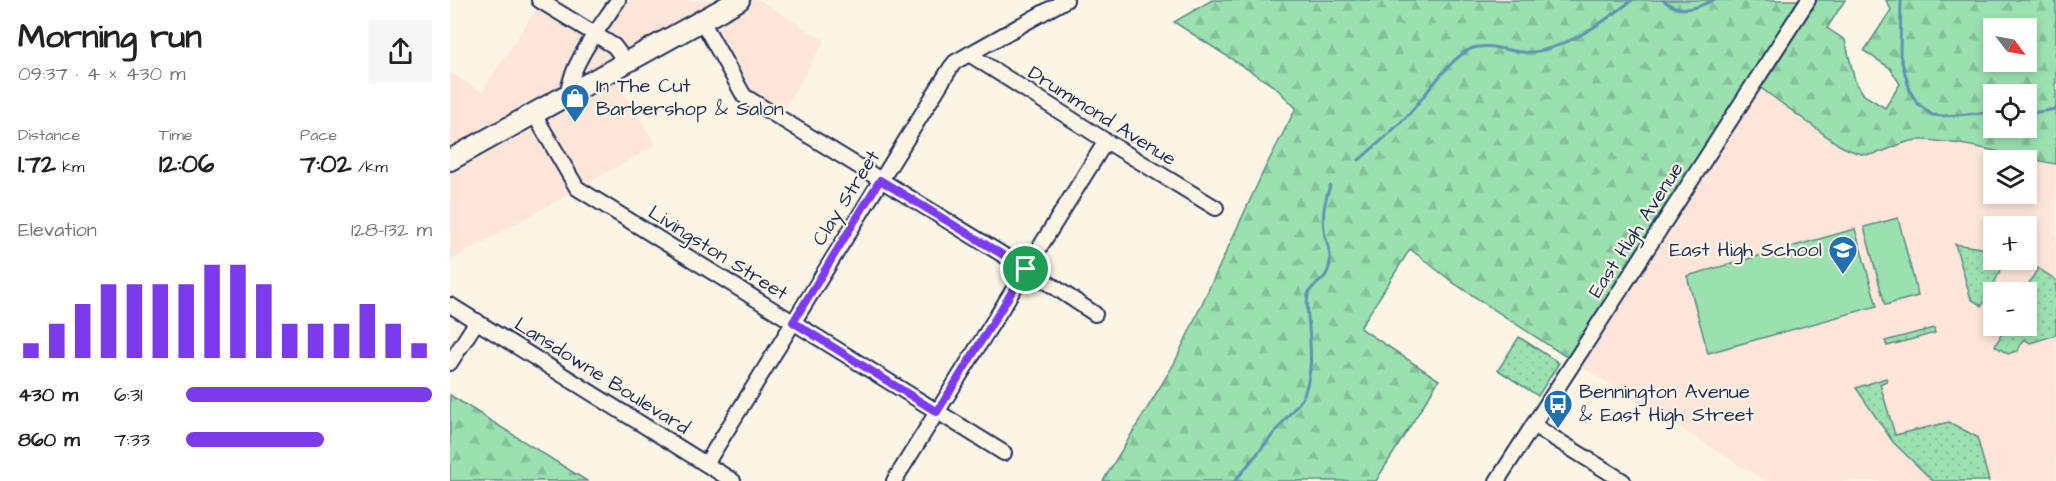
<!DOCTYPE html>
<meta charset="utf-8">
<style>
body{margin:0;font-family:"Architects Daughter",sans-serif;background:#f6f6f6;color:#222;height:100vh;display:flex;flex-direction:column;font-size:22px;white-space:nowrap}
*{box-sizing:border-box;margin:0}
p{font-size:20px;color:#767676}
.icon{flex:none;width:33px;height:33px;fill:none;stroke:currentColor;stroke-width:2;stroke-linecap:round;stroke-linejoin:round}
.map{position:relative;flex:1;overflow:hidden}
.side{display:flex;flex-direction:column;background:#fff;width:450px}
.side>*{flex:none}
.needle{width:39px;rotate:122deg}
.buttons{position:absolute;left:1533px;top:18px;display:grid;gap:12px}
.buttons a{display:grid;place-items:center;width:54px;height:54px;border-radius:0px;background:#fff;box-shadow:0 3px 9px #0003;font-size:30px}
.pin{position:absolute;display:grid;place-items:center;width:51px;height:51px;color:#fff;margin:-26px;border:3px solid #fff;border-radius:50%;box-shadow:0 2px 6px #0007}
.round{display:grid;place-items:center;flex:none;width:63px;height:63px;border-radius:0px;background:#f6f6f6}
.summary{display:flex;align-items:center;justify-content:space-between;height:102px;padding:0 18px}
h1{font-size:33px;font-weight:700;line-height:45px}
.stats{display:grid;grid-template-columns:repeat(3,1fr);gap:9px;height:102px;padding:6px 18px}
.stats div{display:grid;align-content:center}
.stats b{font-size:26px;font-weight:700}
.stats small{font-size:16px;font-weight:400}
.stats p{font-size:16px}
.chart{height:168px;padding:12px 18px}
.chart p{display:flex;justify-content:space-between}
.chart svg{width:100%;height:108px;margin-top:6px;stroke:#7c3aed;stroke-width:6}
ul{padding:0 18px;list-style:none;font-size:20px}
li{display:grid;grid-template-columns:96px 72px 1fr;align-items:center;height:45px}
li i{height:15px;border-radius:8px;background:#7c3aed}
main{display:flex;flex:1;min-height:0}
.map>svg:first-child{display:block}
.built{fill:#fde6d9;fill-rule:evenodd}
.grass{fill:url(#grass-dots);stroke:#5a8886;stroke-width:1.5}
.forest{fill:url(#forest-firs);stroke:#5a8886;stroke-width:1.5;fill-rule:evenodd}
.pitch{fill:#9ae1af;stroke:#5a8886;stroke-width:1.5}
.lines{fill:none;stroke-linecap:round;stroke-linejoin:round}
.stream{stroke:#5f93b4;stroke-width:3}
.minor-casing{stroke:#1b2f5e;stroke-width:18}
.highway-casing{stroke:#1b2f5e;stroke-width:24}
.minor{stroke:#fcf5e5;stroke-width:14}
.highway{stroke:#fcf5e5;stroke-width:20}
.route-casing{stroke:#fff;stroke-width:12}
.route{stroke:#7c3aed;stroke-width:8}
.labels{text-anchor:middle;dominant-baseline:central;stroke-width:4.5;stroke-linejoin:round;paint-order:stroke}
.poi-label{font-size:20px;fill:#1b2f5e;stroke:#fcf5e5;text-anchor:start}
.street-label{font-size:20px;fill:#1b2f5e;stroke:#fcf5e5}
</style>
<main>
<section class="side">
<div class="summary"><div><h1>Morning run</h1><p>09:37 · 4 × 430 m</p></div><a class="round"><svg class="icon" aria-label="share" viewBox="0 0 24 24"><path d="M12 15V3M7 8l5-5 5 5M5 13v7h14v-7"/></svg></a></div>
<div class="stats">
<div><p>Distance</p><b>1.72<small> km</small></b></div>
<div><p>Time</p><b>12:06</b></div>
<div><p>Pace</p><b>7:02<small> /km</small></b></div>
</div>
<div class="chart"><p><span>Elevation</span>128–132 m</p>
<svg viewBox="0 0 160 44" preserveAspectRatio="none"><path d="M5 44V38M15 44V30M25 44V22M35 44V14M45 44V14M55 44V14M65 44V14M75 44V6M85 44V6M95 44V14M105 44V30M115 44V30M125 44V30M135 44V22M145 44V30M155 44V38"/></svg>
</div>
<ul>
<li><b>430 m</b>6:31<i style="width:100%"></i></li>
<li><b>860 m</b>7:33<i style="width:56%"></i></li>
</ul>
</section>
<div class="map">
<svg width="1606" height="481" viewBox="0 0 1606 481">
<defs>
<pattern id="grass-dots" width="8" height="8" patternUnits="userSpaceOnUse" patternTransform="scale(1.5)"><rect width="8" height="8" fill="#9ae1af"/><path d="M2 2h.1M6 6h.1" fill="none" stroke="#84c199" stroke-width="1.8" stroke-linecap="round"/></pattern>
<pattern id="forest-firs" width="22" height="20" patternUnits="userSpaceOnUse" patternTransform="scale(1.5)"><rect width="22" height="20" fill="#9ae1af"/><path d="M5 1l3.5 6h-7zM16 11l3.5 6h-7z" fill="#84c199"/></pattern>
</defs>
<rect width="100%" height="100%" fill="#fcf5e5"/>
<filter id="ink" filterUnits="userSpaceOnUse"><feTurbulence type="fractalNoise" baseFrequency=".0167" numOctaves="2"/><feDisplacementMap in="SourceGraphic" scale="12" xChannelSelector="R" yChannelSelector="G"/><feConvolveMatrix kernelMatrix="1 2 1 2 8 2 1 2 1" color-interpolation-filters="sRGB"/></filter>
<g filter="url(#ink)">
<!-- built -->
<g class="built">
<polygon points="168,0 310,0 375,41 329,117 300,100 252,21 161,72 206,145 0,261 0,72 32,92 91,1 145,35"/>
<path d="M1304,83L1389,145L1403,151L1424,155L1453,142L1465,139L1475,140L1516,146L1606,164V481H1315L1124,362ZM1544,160H1576V194H1544ZM1544,226H1576V260H1544ZM1544,292H1576V326H1544Z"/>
</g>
<!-- grass -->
<g class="grass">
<polygon points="1505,244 1543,250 1544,260 1571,260 1567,268 1555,262 1532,306 1521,299"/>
<polygon points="1588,268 1606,280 1606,335 1580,343 1574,339 1567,351 1558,354 1545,346 1556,326 1576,326 1576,292 1574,292"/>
<polygon points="1484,328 1485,333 1437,346 1435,341"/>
<polygon points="1069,337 1109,363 1088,396 1048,370"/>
<polygon points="1436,378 1437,381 1430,384 1445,435 1499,422 1527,437 1539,481 1483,481 1443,442 1406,388"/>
</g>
<!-- forest -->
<g class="forest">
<path d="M762,0H1395L1377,28L1395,40L1405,81L1414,95L1435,108L1450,84L1440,68L1414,51L1441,10L1436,0H1606V164C1564,156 1516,142 1473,140C1455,139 1441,150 1424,154C1413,157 1399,150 1389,145L1304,83L1124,362L1005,284L960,249L910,328L989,380L926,481H653L724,364L814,170L846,108L825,87L724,22ZM1544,28H1576V62H1544ZM1544,94H1576V128H1544Z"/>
<polygon points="0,394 0,395 137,481 0,481"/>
</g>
<!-- pitch -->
<g class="pitch">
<polygon points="1448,218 1468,296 1435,305 1414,227"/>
<polygon points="1405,229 1427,306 1258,353 1237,276"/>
</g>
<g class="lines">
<!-- stream -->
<g class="stream">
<path d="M1213,0C1229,14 1246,9 1263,0"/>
<polyline points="1451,0 1450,55 1460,91 1467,103 1482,115 1494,116 1544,112"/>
<polyline points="1576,114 1606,109"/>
<path d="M909,160C925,146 942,132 956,117C974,99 1000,56 1023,48C1038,43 1056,51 1072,52C1107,55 1156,21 1182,0"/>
<path d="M785,481L852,399C863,375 861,353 859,327C858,316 856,306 858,295C861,282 877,285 880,262C881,252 878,245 875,236C871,218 874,202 880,186"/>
</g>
<!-- minor casing -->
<g class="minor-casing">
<g id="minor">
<polyline points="89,0 164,46 176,62"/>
<polyline points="252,21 294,96 594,280 645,314"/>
<polyline points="519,54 656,141 766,208"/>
<path d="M118,93C121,63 151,26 168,0"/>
<polyline points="84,114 127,188 554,453"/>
<polyline points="0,305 283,481"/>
<polyline points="0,363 27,321"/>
<polyline points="1083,425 1173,481"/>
<polyline points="256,464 501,67 505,62 616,0"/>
<polyline points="444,481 656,141"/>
<polyline points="1047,481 1358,0"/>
</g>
</g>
<!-- highway casing -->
<g class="highway-casing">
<polyline id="highway" points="0,160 289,0"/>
</g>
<!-- minor -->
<use href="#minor" class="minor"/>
<!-- highway -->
<use href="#highway" class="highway"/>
</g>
</g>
<g class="lines" filter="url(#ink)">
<!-- route casing -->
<g class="route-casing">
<polygon id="route" points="430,180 576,269 487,412 343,322"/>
</g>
<!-- route -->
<use href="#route" class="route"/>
</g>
<!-- icons -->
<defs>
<g id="shop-pin" transform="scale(1.5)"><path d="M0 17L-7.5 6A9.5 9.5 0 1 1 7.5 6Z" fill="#1f6fb2" stroke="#fcf5e5"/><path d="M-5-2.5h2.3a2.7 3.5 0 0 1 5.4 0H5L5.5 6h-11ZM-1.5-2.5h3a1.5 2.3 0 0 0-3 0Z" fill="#fff"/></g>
<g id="school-pin" transform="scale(1.5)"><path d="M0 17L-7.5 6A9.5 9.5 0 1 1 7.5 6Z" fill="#1f6fb2" stroke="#fcf5e5"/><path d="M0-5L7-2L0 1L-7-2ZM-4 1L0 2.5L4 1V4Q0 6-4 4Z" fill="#fff"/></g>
<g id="bus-pin" transform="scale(1.5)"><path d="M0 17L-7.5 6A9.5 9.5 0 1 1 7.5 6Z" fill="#1f6fb2" stroke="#fcf5e5"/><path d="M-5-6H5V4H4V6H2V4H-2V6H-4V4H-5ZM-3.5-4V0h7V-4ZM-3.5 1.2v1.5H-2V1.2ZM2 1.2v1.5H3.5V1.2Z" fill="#fff"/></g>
</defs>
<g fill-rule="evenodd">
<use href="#shop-pin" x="125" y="98"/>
<use href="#school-pin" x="1393" y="250"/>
<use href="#bus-pin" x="1108" y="404"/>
</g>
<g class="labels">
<!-- poi labels -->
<g class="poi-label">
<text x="146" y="86">In The Cut<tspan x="146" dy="23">Barbershop &amp; Salon</tspan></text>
<text x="1372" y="250" text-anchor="end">East High School</text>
<text x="1129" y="392">Bennington Avenue<tspan x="1129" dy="23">&amp; East High Street</tspan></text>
</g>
<!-- street labels -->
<g class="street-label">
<text transform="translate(652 116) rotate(32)">Drummond Avenue</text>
<text transform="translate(396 198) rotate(-58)">Clay Street</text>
<text transform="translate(1186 230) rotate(-57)">East High Avenue</text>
<text transform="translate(268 253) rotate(32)">Livingston Street</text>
<text transform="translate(152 376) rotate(32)">Lansdowne Boulevard</text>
</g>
</g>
</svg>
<div class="buttons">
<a><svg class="needle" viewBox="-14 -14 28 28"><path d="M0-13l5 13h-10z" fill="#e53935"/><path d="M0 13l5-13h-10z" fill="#767676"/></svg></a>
<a><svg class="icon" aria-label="locate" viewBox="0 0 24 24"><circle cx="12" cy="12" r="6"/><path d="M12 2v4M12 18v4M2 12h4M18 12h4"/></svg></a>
<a><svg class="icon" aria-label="layers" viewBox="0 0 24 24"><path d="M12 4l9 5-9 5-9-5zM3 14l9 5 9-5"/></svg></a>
<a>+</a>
<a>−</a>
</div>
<div class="pin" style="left:576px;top:269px;background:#1e9e55"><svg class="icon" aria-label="arrive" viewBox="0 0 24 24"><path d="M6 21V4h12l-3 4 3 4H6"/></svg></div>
</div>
</main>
